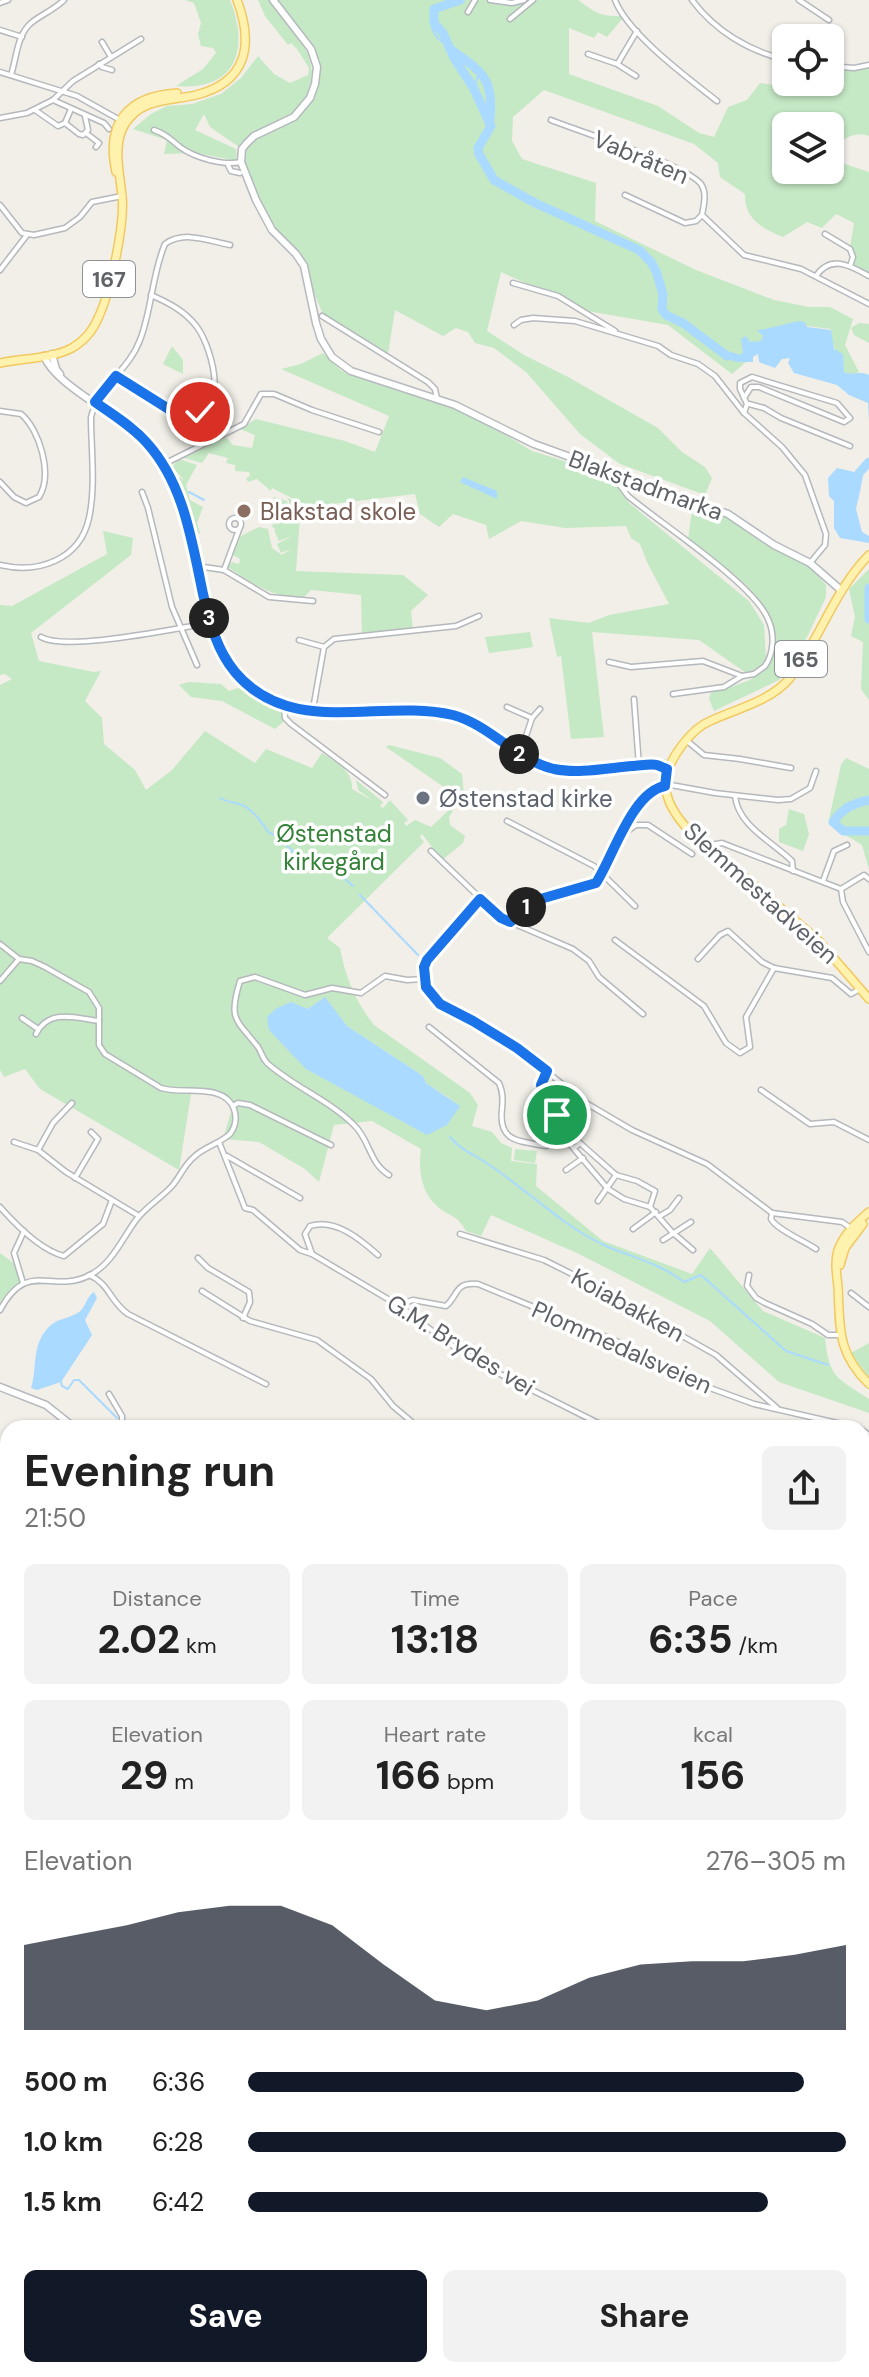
<!DOCTYPE html>
<meta charset="utf-8">
<style>
body{margin:0;font-family:"DM Sans",sans-serif;background:#f2f2f2;color:#222;height:100vh;display:flex;flex-direction:column;font-size:30px;white-space:nowrap}
*{box-sizing:border-box;margin:0}
p{font-size:26px;color:#767676}
.icon{flex:none;width:44px;height:44px;fill:none;stroke:currentColor;stroke-width:2;stroke-linecap:round;stroke-linejoin:round}
.map{position:relative;flex:1;overflow:hidden}
.details{position:absolute;left:0px;top:1420px;width:870px;height:958px;display:flex;flex-direction:column;background:#fff;border-radius:24px 24px 0 0;box-shadow:0 2px 6px #0004}
.details>*{flex:none}
.tools{position:absolute;left:772px;top:24px;display:grid;gap:16px}
.tools a{display:grid;place-items:center;width:72px;height:72px;border-radius:12px;background:#fff;box-shadow:0 2px 6px #0004;font-size:40px}
.pin{position:absolute;display:grid;place-items:center;width:68px;height:68px;color:#fff;margin:-34px;border:4px solid #fff;border-radius:50%;box-shadow:0 2px 8px #0007}
.km{position:absolute;width:40px;height:40px;margin:-20px;border-radius:50%;background:#222;color:#fff;font-size:22px;line-height:40px;text-align:center}
.round{display:grid;place-items:center;flex:none;width:84px;height:84px;border-radius:12px;background:#f2f2f2}
.summary{display:flex;align-items:center;justify-content:space-between;height:136px;padding:0 24px}
h1{font-size:44px;font-weight:700;line-height:60px}
.metrics{display:grid;grid-template-columns:repeat(3,1fr);gap:12px;height:136px;padding:8px 24px}
.metrics div{display:grid;align-content:center;border-radius:12px;background:#f2f2f2;text-align:center}
.metrics b{font-size:40px;font-weight:700}
.metrics small{font-size:22px;font-weight:400}
.metrics p{font-size:22px}
.chart{height:224px;padding:16px 24px}
.chart p{display:flex;justify-content:space-between}
.chart svg{width:100%;height:144px;margin-top:8px;fill:#111827;opacity:.7}
.cta{display:flex;gap:16px;margin-top:auto;padding:16px 24px}
.cta a{flex:1;height:92px;border-radius:12px;background:#111827;color:#fff;font-size:32px;font-weight:700;line-height:92px;text-align:center}
.cta a+a{background:#f2f2f2;color:#222}
ul{padding:0 24px;list-style:none;font-size:26px}
li{display:grid;grid-template-columns:128px 96px 1fr;align-items:center;height:60px}
li i{height:20px;border-radius:10px;background:#111827}
.map>svg:first-child{display:block}
.green{fill:#c5e8c5;fill-rule:evenodd}
.water{fill:#aadaff}
.lines{fill:none;stroke-linecap:round;stroke-linejoin:round}
.stream{stroke:#aadaff;stroke-width:2}
.river{stroke:#aadaff;stroke-width:9}
.ferry{stroke:#4174aa;stroke-width:2;stroke-dasharray:10 8;stroke-linecap:butt}
.street-casing{stroke:#b5b8bc;stroke-width:7}
.secondary-casing{stroke:#b6babf;stroke-width:9}
.primary-casing{stroke:#f2c960;stroke-width:10}
.street{stroke:#fff;stroke-width:4}
.secondary{stroke:#fff;stroke-width:6}
.primary{stroke:#fff2af;stroke-width:7}
.route-casing{stroke:#fff;stroke-width:16}
.route{stroke:#1a73e8;stroke-width:10}
.education-dot{fill:#8d6e63;stroke:#fff;stroke-width:3}
.worship-dot{fill:#6b7280;stroke:#fff;stroke-width:3}
.labels{text-anchor:middle;dominant-baseline:central;stroke-width:7;stroke-linejoin:round;paint-order:stroke}
.shield{fill:#fff;stroke:#8f9295;stroke-width:2}
.shield-label{font-size:22px;font-weight:bold;fill:#5f6368}
.street-label{font-size:24px;fill:#5f6368;stroke:#fff}
.education-label{font-size:24px;fill:#785e54;stroke:#fff;text-anchor:start}
.worship-label{font-size:24px;fill:#5b616d;stroke:#fff;text-anchor:start}
.park-label{font-size:24px;fill:#348238;stroke:#fff}
</style>
<div class="map">
<svg width="869" height="2377" viewBox="0 0 869 2377">
<rect width="100%" height="100%" fill="#f1efe8"/>
<!-- green -->
<g class="green">
<path d="M185,0H230C250,50 236,91 176,86L203,69L216,53L213,48L201,46L198,34L201,23L194,3Z"/>
<path d="M258,0H270C287,27 322,53 309,88C305,101 299,110 288,118C271,129 253,132 239,147L210,127L204,114L195,130L236,149L237,161L197,153L164,154L167,140L133,129L151,114L167,106L192,104L221,94L241,78L258,56L274,74L290,83L308,75L309,68L297,49L291,43L288,45L265,16Z"/>
<path d="M275,0H578C593,11 600,17 620,16L622,19L607,37L598,32L594,38L569,28V74L658,106L699,133L714,137L728,107L747,100L760,83L796,89L797,82H830V69L850,71L869,67V136C853,131 840,140 831,152L833,160L869,172V273L853,265L855,256L850,247L854,223L836,214L822,228L807,222L783,237C762,228 744,219 745,194L720,177L718,163L694,144L544,90L513,117L512,141L522,159L596,183L595,221L696,270L774,300L809,307H830L853,319L845,345L859,372L844,378L831,337V329L790,324L732,374L668,325L587,311L501,272L487,331L524,355L568,377L658,428L682,452L705,467L712,478L705,495L620,464L580,434L526,372L494,348L475,343L468,332L456,328L443,336L395,310L388,354L323,314L302,266L270,225L256,200L241,152C253,137 266,135 282,126C288,121 294,114 300,108C336,72 297,32 275,0ZM786,126H830V170H786Z"/>
<polygon points="859,323 869,324 869,343 854,335 851,328"/>
<polygon points="172,346 183,360 183,374 163,364"/>
<polygon points="323,353 342,371 430,397 477,418 532,451 612,476 629,503 749,601 764,625 766,659 758,670 746,673 699,640 592,632 604,737 571,739 561,656 557,657 549,618 589,623 609,615 669,604 647,562 640,544 631,538 626,526 565,528 521,521 489,539 486,525 453,514 439,527 420,514 415,494 324,505 302,503 272,488 271,491 257,479 248,482 246,478 250,476 249,472 235,471 235,465 226,463 228,458 209,453 202,463 181,457 226,437 233,445 252,448 255,435 240,429 256,419 345,441 375,452 389,416 281,369 301,364"/>
<polygon points="179,459 197,465 186,485 190,500 203,507 197,523 200,533 197,534 175,474 185,481 172,467"/>
<polygon points="274,497 287,501 290,507 282,520 273,523 271,520 276,505 272,503"/>
<path d="M287,498L301,504L296,571L403,575L428,595L411,611L413,629L362,634L361,595L311,590L300,601L295,595L294,598C268,594 250,582 228,567L232,562L239,564L240,559L233,555L241,536L259,527L268,529L272,548L282,555L291,549L281,553L277,544L292,536L279,541L274,530L276,529L271,526L288,516L292,507Z"/>
<path d="M680,502L722,514L814,570L826,585V597L808,635L779,680L714,711L709,699L711,692C726,688 745,684 758,675C768,669 771,662 773,650C786,603 720,564 688,539L692,511L682,507Z"/>
<path d="M103,531L133,538L131,555L31,633L39,661L94,672L101,671L85,701L102,718L104,744L135,770L146,790L172,770L205,731L255,763L266,749L312,768L322,753C336,763 353,770 352,789L373,801L358,790L356,780L383,802L380,806L383,808L390,800L408,820L404,823L406,826L415,820L431,827L454,805L455,807L449,817L450,825L465,836L463,843L442,860L422,834L420,837L424,842L327,938L340,948C345,976 356,1003 374,1025L470,1093L478,1105L472,1126L492,1132L501,1143L512,1148L511,1161L537,1164L536,1186L603,1241L692,1274L710,1248L763,1311L825,1338C829,1378 837,1378 869,1399V1413L779,1382L710,1321L579,1254L491,1215L481,1236L466,1231C457,1214 451,1218 438,1207C421,1193 418,1169 421,1149L372,1121L334,1125L319,1182L305,1169L259,1142L223,1139L234,1102L224,1093L192,1088L179,1170L40,1089L25,1069L4,1077L0,1070V685L12,679L5,674L0,675V605L12,606L107,554ZM325,998L347,1026L423,1076L426,1083L460,1105L291,1003L308,1009Z"/>
<polygon points="869,569 869,700 861,689 863,642 851,636 855,617 849,589"/>
<polygon points="530,632 533,647 489,653 485,637"/>
<polygon points="189,682 221,684 229,691 238,688 281,709 283,722 275,729 222,701 191,697 179,685"/>
<polygon points="389,745 440,758 462,774 464,794 459,800 441,785 386,747"/>
<polygon points="846,758 869,769 869,869 862,845 834,828 829,819 841,765"/>
<polygon points="789,809 804,814 809,834 803,851 779,842 779,829 786,825"/>
<polygon points="515,1149 537,1151 535,1163 514,1160"/>
<polygon points="0,1253 16,1265 22,1282 6,1294 0,1303"/>
<polygon points="869,1343 869,1378 851,1353"/>
<polygon points="0,2074 8,2075 8,2098 2,2129 8,2147 8,2195 0,2195"/>
<polygon points="181,2370 357,2370 362,2377 180,2377"/>
</g>
<!-- water -->
<g class="water">
<path d="M801,321L805,323L807,327L831,330L834,349L843,354L844,372C851,376 860,370 869,375V421L868,403L849,395L837,385L794,373L788,363L790,358L782,359L775,368L759,362L758,354L753,357V362H736L721,356L718,348L740,355L743,352L741,339L746,336L750,342L761,341L763,336L757,330C771,329 785,323 801,321Z"/>
<polygon points="837,468 859,473 861,487 856,509 862,532 869,536 869,543 840,538 834,528 834,501 829,496 828,478"/>
<polygon points="463,477 497,491 497,499 460,482"/>
<polygon points="325,997 347,1026 423,1076 426,1083 460,1106 447,1125 427,1135 306,1069 269,1030 267,1017 277,1008 291,1002 308,1009"/>
<path d="M94,1292L97,1298L85,1320L92,1335L61,1382L37,1390L31,1388C38,1367 30,1344 51,1325C59,1318 71,1318 79,1312C86,1307 86,1297 94,1292Z"/>
<polygon points="869,1677 869,2377 383,2377 385,2370 862,2370 862,1680"/>
</g>
<g class="lines">
<!-- stream -->
<g class="stream">
<path d="M434,23L432,28C436,37 439,41 448,45"/>
<polyline points="474,88 480,69"/>
<polyline points="189,492 204,500"/>
<path d="M220,798C228,803 237,802 246,807C254,812 263,824 269,833L277,836L294,853L313,864L335,870L353,886"/>
<polyline points="360,895 418,955"/>
<path d="M450,1137C461,1150 471,1153 485,1162C526,1188 560,1225 606,1246C634,1258 659,1263 684,1282L701,1275L786,1351L828,1365"/>
<polyline points="61,1382 62,1386 68,1389 74,1380 79,1380 117,1418"/>
<polyline points="127,1426 129,1428"/>
</g>
<!-- river -->
<g class="river">
<polyline points="460,0 434,9 434,23 443,33 454,58 473,87 491,126 478,148 479,154 494,180 535,203 639,250 651,262 656,271 663,294 662,309 666,315 683,323 727,356"/>
<path d="M450,49C481,71 494,77 490,119"/>
<polyline points="857,483 859,473 869,462"/>
<polyline points="869,588 869,619"/>
<path d="M869,800C852,804 843,808 833,822L843,831H869"/>
</g>
<!-- ferry -->
<g class="ferry">
<polyline points="862,1934 869,1936"/>
<polyline points="862,2010 869,2016"/>
</g>
<!-- street casing -->
<g class="street-casing">
<g id="street">
<polyline points="490,0 512,3 524,0"/>
<path d="M615,0C628,34 688,78 717,101"/>
<path d="M692,0C715,31 749,51 786,60"/>
<polyline points="799,0 829,20"/>
<polyline points="0,3 8,0"/>
<polyline points="468,12 475,0"/>
<polyline points="510,19 533,0"/>
<polyline points="0,30 22,37"/>
<polyline points="102,42 111,57"/>
<polyline points="588,54 617,64 636,76"/>
<polyline points="618,63 637,31"/>
<polyline points="99,64 102,67 112,70"/>
<polyline points="830,66 854,68 869,65"/>
<polyline points="0,72 77,96 120,120"/>
<path d="M11,75C16,60 17,38 28,26C34,18 53,11 64,0"/>
<polyline points="53,100 104,123 109,129"/>
<polyline points="35,110 58,126 65,123 71,109"/>
<polyline points="0,118 27,113 53,100 73,81 141,39"/>
<path d="M551,120C580,132 685,164 701,184C707,193 704,204 702,215"/>
<polyline points="65,123 79,134 83,135 88,130 85,116"/>
<path d="M154,130C166,134 170,139 180,147C195,158 224,166 241,162"/>
<polyline points="86,133 99,143 96,147"/>
<polyline points="228,165 231,171 240,173"/>
<polyline points="625,195 685,223 696,221 702,215 744,255 801,269 869,304"/>
<polyline points="0,205 22,233 34,235 65,228 80,217 92,202 122,196"/>
<polyline points="825,234 850,249 853,257 850,266"/>
<polyline points="0,270 27,235"/>
<path d="M816,276C831,254 851,266 869,276"/>
<polyline points="513,283 558,296 615,331"/>
<polyline points="322,316 428,382 435,389 437,399"/>
<polyline points="514,325 521,320 533,318 575,321 658,346 671,355 698,364 715,376 744,413 782,447 805,475 826,534 825,545 810,563"/>
<path d="M117,377C134,388 162,412 182,415C233,423 213,349 197,327C185,311 169,303 151,295"/>
<polyline points="749,404 764,408 781,418 850,446"/>
<path d="M0,411L21,414C40,430 53,475 39,497L26,503L14,497L0,482"/>
<polyline points="744,413 747,404 740,389 740,383 752,377 837,403 850,418 844,422 759,387 751,387 744,398"/>
<polyline points="164,464 244,424 261,394 274,394 312,410 379,432"/>
<polyline points="142,492 148,508 172,607 197,665"/>
<circle cx="235" cy="524" r="6"/>
<path d="M0,565C38,574 80,560 89,518C96,486 91,449 91,417C99,386 129,370 140,340C152,309 152,274 165,244C184,230 209,241 230,245"/>
<polyline points="197,566 224,570 269,597 313,601"/>
<polyline points="224,570 240,527"/>
<path d="M41,637C67,652 176,628 210,623"/>
<polyline points="299,640 324,647"/>
<path d="M609,662L631,667L703,661L742,676L754,674L765,666C774,653 775,634 768,619C753,583 661,524 628,496L619,484L618,475"/>
<polyline points="673,694 724,687 742,676"/>
<polyline points="634,699 639,766"/>
<polyline points="284,706 285,718 291,724 385,795"/>
<polyline points="507,707 532,718"/>
<polyline points="313,709 324,647 334,639 456,626 479,616"/>
<polyline points="686,740 704,755 740,759 791,768"/>
<polyline points="520,754 532,718 540,709"/>
<polyline points="671,785 715,793 778,800 791,799 810,788 816,771"/>
<path d="M735,796C738,826 773,842 792,861L793,871"/>
<polyline points="507,821 594,866 635,906"/>
<polyline points="621,833 625,833 636,825 648,825 692,854"/>
<polyline points="710,845 722,843 841,889 843,902 869,952"/>
<polyline points="431,851 501,918 573,949 589,961 599,977 643,1014"/>
<polyline points="823,881 834,851 847,845"/>
<polyline points="841,889 864,875 869,879"/>
<polyline points="480,899 432,951 425,963 424,979 433,999 517,1048 586,1103 632,1130 707,1164 772,1213 842,1222 852,1229"/>
<path d="M510,922L537,900L596,883C614,857 631,792 665,786"/>
<polyline points="615,940 704,1006 726,1043 740,1053 750,1047 746,1017 774,968"/>
<path d="M0,944L19,959L32,961L45,967L89,992L99,1008V1045L105,1054L161,1088C183,1095 224,1082 234,1109C237,1118 236,1126 230,1134C219,1144 204,1147 194,1157C184,1165 180,1177 172,1186C161,1198 146,1207 136,1220C122,1239 112,1264 90,1275C52,1295 28,1258 0,1310"/>
<polyline points="698,959 720,935 728,931 762,962 774,968 832,978 851,994 860,989"/>
<polyline points="0,981 19,959"/>
<polyline points="22,1018 38,1029"/>
<path d="M429,1027L499,1083C503,1092 503,1099 502,1109C498,1143 520,1141 546,1146L562,1136"/>
<path d="M36,1034C49,1008 75,1018 99,1021"/>
<polyline points="547,1071 542,1080 542,1091 557,1115 563,1136 608,1189 624,1199 650,1207 672,1232 693,1250"/>
<polyline points="761,1090 810,1124 834,1122 869,1140"/>
<polyline points="233,1106 238,1103 250,1105 331,1145"/>
<polyline points="567,1131 580,1143"/>
<polyline points="14,1142 38,1150 66,1172 139,1216"/>
<polyline points="219,1142 245,1208 253,1210 300,1250 312,1254"/>
<polyline points="574,1148 580,1143 616,1175 637,1181 655,1191 650,1207"/>
<polyline points="38,1150 53,1123 72,1103"/>
<polyline points="227,1156 300,1198"/>
<polyline points="566,1170 583,1158"/>
<path d="M389,1175C369,1163 370,1140 354,1125C329,1100 294,1087 267,1063C262,1058 262,1053 258,1047C236,1019 228,1020 240,981L255,977L305,995L332,988L361,993L385,976L407,980L424,979"/>
<polyline points="75,1178 98,1139 91,1132"/>
<polyline points="598,1201 616,1175"/>
<path d="M0,1207C16,1225 40,1250 64,1256L103,1224L112,1200"/>
<path d="M772,1213L771,1219C776,1229 804,1241 816,1249"/>
<polyline points="660,1216 670,1210 679,1198"/>
<polyline points="633,1229 656,1212"/>
<polyline points="460,1234 544,1260 580,1278 716,1355 777,1408"/>
<polyline points="663,1240 691,1222"/>
<path d="M378,1255C360,1239 335,1218 310,1226L305,1234L312,1254L398,1305L454,1347L492,1370L596,1422L615,1428"/>
<polyline points="198,1258 208,1268 249,1292 250,1302 243,1318"/>
<path d="M89,1275C109,1283 111,1303 128,1314L266,1384"/>
<polyline points="749,1275 747,1286 756,1298 765,1303 812,1324 828,1335 841,1335"/>
<polyline points="23,1283 14,1253 24,1231"/>
<polyline points="202,1291 250,1321 317,1340 371,1379 393,1406 419,1428"/>
<polyline points="851,1293 869,1307"/>
<path d="M398,1305L413,1300L446,1306C459,1295 454,1282 478,1284L628,1346L688,1380L754,1404L859,1428"/>
<polyline points="87,1428 97,1424 122,1424 122,1416 109,1394"/>
<polyline points="862,1430 869,1435"/>
<polyline points="0,1518 4,1545 0,1564"/>
<polyline points="862,1546 869,1550"/>
<polyline points="0,1595 8,1599"/>
<polyline points="0,1617 8,1626"/>
<polyline points="862,1636 869,1634"/>
<polyline points="0,1971 8,1971"/>
<polyline points="7,2048 8,2047"/>
<polyline points="0,2199 8,2198"/>
<polyline points="135,2370 146,2377"/>
</g>
</g>
<!-- secondary casing -->
<g class="secondary-casing">
<g id="secondary">
<polyline points="273,0 311,49 317,67 315,84 310,98 294,117 254,136 246,144 242,149 241,162 256,200 272,230 296,254 304,266 316,323 321,339 332,357 351,371 455,405 534,444 728,514 774,545 810,563 842,591"/>
<polyline points="52,354 56,369 60,374"/>
<path d="M44,356C57,389 130,418 157,454C203,516 188,612 233,669C288,739 376,699 450,715C476,720 495,740 518,753C530,760 543,767 557,769C575,772 642,768 659,763L669,765"/>
<polyline points="0,1387 46,1405 75,1428"/>
</g>
</g>
<!-- primary casing -->
<g class="primary-casing">
<g id="primary">
<path d="M116,172C105,123 128,96 177,93"/>
<path d="M0,363C23,358 51,359 72,348C84,341 94,329 99,316C111,290 125,223 122,196C120,173 112,145 125,124C141,98 170,101 196,95C247,82 254,45 237,0"/>
<path d="M869,555C835,589 820,639 790,678C771,701 736,709 710,721C698,726 690,735 683,744C659,775 660,797 685,826L818,940L869,999"/>
<path d="M869,1212C856,1223 844,1234 838,1250C834,1263 837,1275 838,1287C840,1328 837,1353 869,1384"/>
<polyline points="840,1265 845,1248 863,1224"/>
<polyline points="862,1503 869,1500"/>
<polyline points="0,2217 8,2210"/>
</g>
</g>
<!-- street -->
<use href="#street" class="street"/>
<!-- secondary -->
<use href="#secondary" class="secondary"/>
<!-- primary -->
<use href="#primary" class="primary"/>
</g>
<g class="lines">
<!-- route casing -->
<g class="route-casing">
<path id="route" d="M200,412L185,416L175,413L116,376L95,402C113,415 132,426 147,443C184,484 192,542 203,594C210,622 216,649 235,672C291,739 380,698 453,715C490,725 516,760 554,769C578,774 608,768 632,766C639,766 650,763 657,765C660,766 663,768 667,769L665,786C632,792 613,857 596,883L537,900L510,922L501,918L480,899L427,960L424,967L426,987L440,1004L473,1021L517,1048L547,1071L541,1085L557,1115"/>
</g>
<!-- route -->
<use href="#route" class="route"/>
</g>
<!-- markers -->
<circle class="education-dot" cx="244" cy="511" r="8"/>
<circle class="worship-dot" cx="423" cy="798" r="8"/>
<g class="labels">
<!-- shield labels -->
<g class="shield">
<rect x="83" y="261" width="52" height="36" rx="6"/>
<rect x="775" y="641" width="52" height="36" rx="6"/>
</g>
<g class="shield-label">
<text x="109" y="279">167</text>
<text x="801" y="659">165</text>
</g>
<!-- street labels -->
<g class="street-label">
<text transform="translate(641 157) rotate(23)">Vabråten</text>
<text transform="translate(646 485) rotate(20)">Blakstadmarka</text>
<text transform="translate(761 893) rotate(42)">Slemmestadveien</text>
<text transform="translate(628 1305) rotate(29)">Koiabakken</text>
<text transform="translate(461 1345) rotate(32)">G.M. Brydes vei</text>
<text transform="translate(622 1347) rotate(24)">Plommedalsveien</text>
</g>
<!-- education labels -->
<g class="education-label">
<text x="260" y="511">Blakstad skole</text>
</g>
<!-- worship labels -->
<g class="worship-label">
<text x="439" y="798">Østenstad kirke</text>
</g>
<!-- park labels -->
<g class="park-label">
<text x="334" y="833">Østenstad<tspan x="334" dy="28">kirkegård</tspan></text>
</g>
</g>
</svg>
<div class="tools">
<a><svg class="icon" aria-label="locate" viewBox="0 0 24 24"><circle cx="12" cy="12" r="6"/><path d="M12 2v4M12 18v4M2 12h4M18 12h4"/></svg></a>
<a><svg class="icon" aria-label="layers" viewBox="0 0 24 24"><path d="M12 4l9 5-9 5-9-5zM3 14l9 5 9-5"/></svg></a>
</div>
<div class="pin" style="left:557px;top:1115px;background:#1e9e55"><svg class="icon" aria-label="arrive" viewBox="0 0 24 24"><path d="M6 21V4h12l-3 4 3 4H6"/></svg></div>
<div class="pin" style="left:200px;top:412px;background:#d93025"><svg class="icon" aria-label="check" viewBox="0 0 24 24"><path d="M5 12l5 5 9-10"/></svg></div>
<b class="km" style="left:526px;top:907px">1</b>
<b class="km" style="left:519px;top:754px">2</b>
<b class="km" style="left:209px;top:618px">3</b>
<section class="details">
<div class="summary"><div><h1>Evening run</h1><p>21:50</p></div><a class="round"><svg class="icon" aria-label="share" viewBox="0 0 24 24"><path d="M12 15V3M7 8l5-5 5 5M5 13v7h14v-7"/></svg></a></div>
<div class="metrics">
<div><p>Distance</p><b>2.02<small> km</small></b></div>
<div><p>Time</p><b>13:18</b></div>
<div><p>Pace</p><b>6:35<small> /km</small></b></div>
</div>
<div class="metrics">
<div><p>Elevation</p><b>29<small> m</small></b></div>
<div><p>Heart rate</p><b>166<small> bpm</small></b></div>
<div><p>kcal</p><b>156</b></div>
</div>
<div class="chart"><p><span>Elevation</span>276–305 m</p>
<svg viewBox="0 0 160 44" preserveAspectRatio="none"><path d="M0 44V18L10 15L20 12L30 8L40 6L50 6L60 12L70 24L80 35L90 38L100 35L110 28L120 24L130 23L140 23L150 21L160 18V44z"/></svg>
</div>
<ul>
<li><b>500 m</b>6:36<i style="width:93%"></i></li>
<li><b>1.0 km</b>6:28<i style="width:100%"></i></li>
<li><b>1.5 km</b>6:42<i style="width:87%"></i></li>
</ul>
<div class="cta"><a>Save</a><a>Share</a></div>
</section>
</div>
